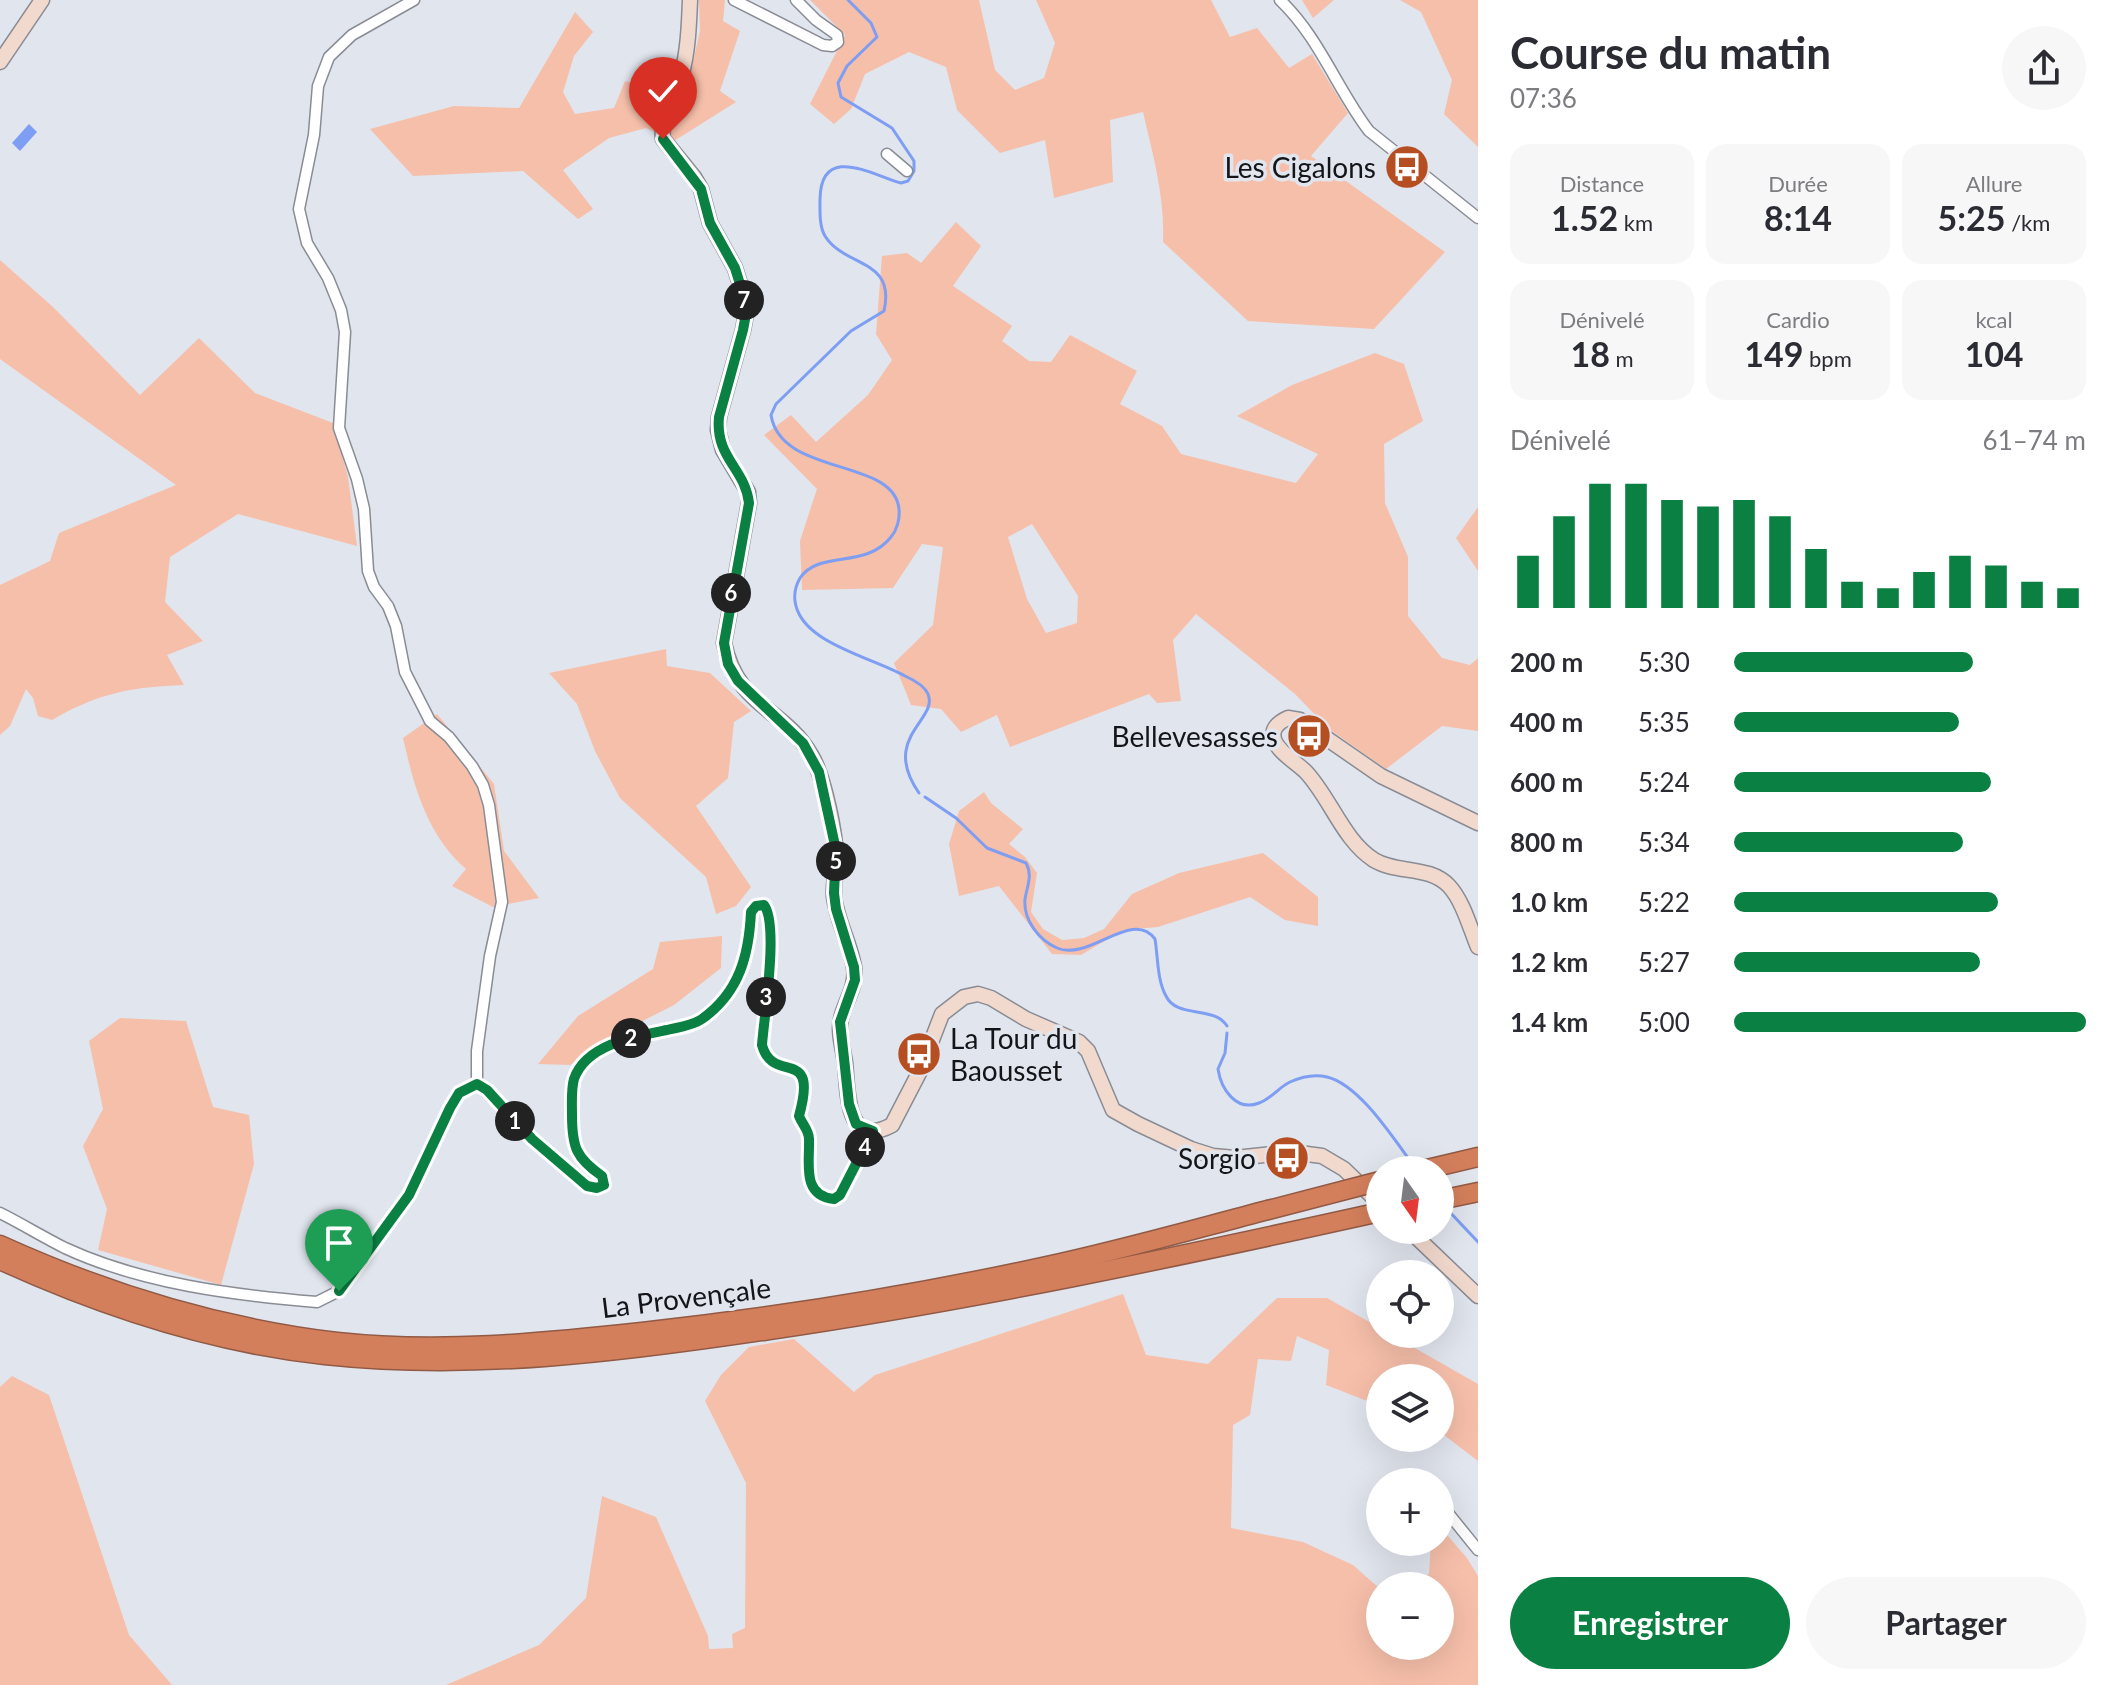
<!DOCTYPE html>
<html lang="fr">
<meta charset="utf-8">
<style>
body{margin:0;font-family:Lato,sans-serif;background:#f7f7f7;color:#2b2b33;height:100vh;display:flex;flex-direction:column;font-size:30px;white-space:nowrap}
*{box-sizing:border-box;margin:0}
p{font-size:26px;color:#7c7c81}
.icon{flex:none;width:44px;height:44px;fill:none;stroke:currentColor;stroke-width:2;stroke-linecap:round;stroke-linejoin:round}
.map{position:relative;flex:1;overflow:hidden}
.drawer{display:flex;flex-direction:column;background:#fff;width:640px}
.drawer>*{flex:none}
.needle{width:52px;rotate:166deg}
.tools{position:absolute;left:1366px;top:1156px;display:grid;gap:16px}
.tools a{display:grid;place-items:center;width:88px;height:88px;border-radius:50%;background:#fff;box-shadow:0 8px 32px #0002;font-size:40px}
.pin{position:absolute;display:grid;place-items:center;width:68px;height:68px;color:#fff;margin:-82px -34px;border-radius:50% 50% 50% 0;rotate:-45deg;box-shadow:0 0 8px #0007}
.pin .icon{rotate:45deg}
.km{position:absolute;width:40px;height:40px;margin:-20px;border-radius:50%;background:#222;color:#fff;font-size:22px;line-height:40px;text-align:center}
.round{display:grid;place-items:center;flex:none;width:84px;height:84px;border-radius:42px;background:#f7f7f7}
.headline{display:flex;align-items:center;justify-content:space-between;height:136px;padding:0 32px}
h1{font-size:44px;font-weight:700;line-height:60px}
.stats{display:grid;grid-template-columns:repeat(3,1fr);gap:12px;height:136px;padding:8px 32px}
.stats div{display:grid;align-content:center;border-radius:20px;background:#f7f7f7;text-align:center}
.stats b{font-size:34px;font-weight:700}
.stats small{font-size:22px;font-weight:400}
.stats p{font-size:22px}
.chart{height:224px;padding:16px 32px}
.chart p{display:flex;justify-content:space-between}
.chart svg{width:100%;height:144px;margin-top:8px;stroke:#0b8043;stroke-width:6}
.button{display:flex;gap:16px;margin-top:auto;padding:16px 32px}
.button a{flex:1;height:92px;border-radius:48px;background:#0b8043;color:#fff;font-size:32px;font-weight:700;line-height:92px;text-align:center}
.button a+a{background:#f7f7f7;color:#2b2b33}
ul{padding:0 32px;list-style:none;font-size:26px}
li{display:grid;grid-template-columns:128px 96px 1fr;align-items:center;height:60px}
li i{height:20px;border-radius:10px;background:#0b8043}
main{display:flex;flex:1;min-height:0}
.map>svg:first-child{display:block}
.green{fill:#f6bfaa;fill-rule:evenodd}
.water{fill:#7d9ef2}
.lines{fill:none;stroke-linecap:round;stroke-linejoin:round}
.stream{stroke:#7d9ef2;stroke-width:3}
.street-casing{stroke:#898c94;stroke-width:13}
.secondary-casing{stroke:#898c94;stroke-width:17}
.highway-casing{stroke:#915a44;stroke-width:21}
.street{stroke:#fff;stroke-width:10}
.secondary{stroke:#f2d9ce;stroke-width:14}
.highway{stroke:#d47f5c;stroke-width:18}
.highway-bridge-casing{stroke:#915a44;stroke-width:21;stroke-linecap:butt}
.highway-bridge{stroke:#d47f5c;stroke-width:18}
.route-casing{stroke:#fff;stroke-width:16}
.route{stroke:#0b8043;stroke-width:10}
.labels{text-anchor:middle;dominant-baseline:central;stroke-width:7;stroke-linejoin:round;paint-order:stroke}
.poi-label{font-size:28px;fill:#141518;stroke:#e1e5ee;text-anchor:end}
.street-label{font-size:28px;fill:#141518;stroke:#e1e5ee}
</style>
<main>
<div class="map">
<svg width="1478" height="1685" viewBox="0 0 1478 1685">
<rect width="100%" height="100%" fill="#e1e5ee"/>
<!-- green -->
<g class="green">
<polygon points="699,0 725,0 723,21 740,31 720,91 736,102 674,141 646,128 609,138 563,170 593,209 578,219 523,171 413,176 370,129 454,106 519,108 575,12 593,32 574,56 563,92 575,114 614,108 625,81 685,96 700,31"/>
<path d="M810,0H979L995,70L1015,90L1044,78L1055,43L1036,0H1211L1230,37L1257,28L1289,68L1312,54L1348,113L1311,156L1445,252L1374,329L1248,321L1163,242C1165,197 1153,155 1143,112L1110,120L1113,182L1054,198L1045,140L1000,153L957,110L946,67L909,52L865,74L851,109L834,124L810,104L845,35Z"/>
<polygon points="1302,0 1334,0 1313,18"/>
<polygon points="1400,0 1478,0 1478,147 1444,114 1452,80 1421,12"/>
<path d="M956,222L981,246L953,286L1012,326L1002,341L1029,361L1051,362L1070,335L1137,371L1120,404L1162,426L1181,454L1296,483L1318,454L1237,416L1292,385L1375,353L1404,364L1423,421L1384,444L1385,503L1408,557V616L1442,658L1470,665L1478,658V731L1442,726L1386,769L1329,729L1295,694L1196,614L1173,640L1181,701L1157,703L1149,694L1010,747L997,715L961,732L941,709L911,705L894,663L933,625L943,547L922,544L893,588L802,590L800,541L817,489L764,435L791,415L816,442L868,395L892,360L876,334L882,256L907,253L921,263ZM1032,524L1078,596L1077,623L1046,633L1027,599L1008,537Z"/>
<path d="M0,260L53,307L140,395L199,338L255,393L333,423L348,477L357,546L238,514L170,557L165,602L203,641L167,655L184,685C132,687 98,693 52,720L38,716L33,698L26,689L10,726L0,735V585L50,561L59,533L176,485L0,359Z"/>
<polygon points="1478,507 1478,571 1456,538"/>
<polygon points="666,649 667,666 710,673 751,711 734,722 728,778 696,806 751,887 736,906 716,914 706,877 620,798 595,751 577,704 549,673"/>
<path d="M437,714L494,784L504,851L539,898L493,907L452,886L466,869C427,835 414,787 403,738Z"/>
<polygon points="984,792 991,803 1023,829 1009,844 1025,857 1037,873 1031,912 1043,929 1062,940 1084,938 1104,929 1132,894 1179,873 1263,853 1318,897 1318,926 1285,920 1250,897 1158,927 1123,930 1081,955 1052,954 999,886 959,896 949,844 959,811"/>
<polygon points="722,936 721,968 674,1005 603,1041 570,1065 538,1064 578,1016 653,969 660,942"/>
<polygon points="120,1018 186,1021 213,1107 249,1115 254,1164 221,1285 98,1250 107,1209 83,1146 103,1109 89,1041"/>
<polygon points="1123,1294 1146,1355 1208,1364 1277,1298 1327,1298 1380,1328 1380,1334 1390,1334 1478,1384 1478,1461 1440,1432 1440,1378 1380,1378 1380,1406 1326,1385 1329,1350 1297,1336 1291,1361 1258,1359 1250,1415 1233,1425 1231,1528 1303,1542 1353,1565 1380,1589 1380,1646 1440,1646 1440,1586 1409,1586 1429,1574 1431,1542 1440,1542 1440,1527 1467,1558 1478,1576 1478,1685 446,1685 539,1645 586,1598 602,1496 656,1517 708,1636 709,1649 733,1648 732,1634 745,1628 746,1483 705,1401 721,1375 749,1347 794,1339 854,1392 875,1375"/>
<polygon points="12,1376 49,1395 129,1635 172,1685 0,1685 0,1387"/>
</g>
<!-- water -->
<polygon class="water" points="29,124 37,132 20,151 12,143"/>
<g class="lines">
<!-- stream -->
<g class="stream">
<path d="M848,0L871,23L877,37L847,66L838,83L841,97L892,128L914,161V171L908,181L901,183C872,175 821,143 820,199C820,210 819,226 825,236C845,268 896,258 884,311L851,331L776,404L771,415C781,477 894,457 899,509C900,519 897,530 891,537C865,570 820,549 800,578C796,585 794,593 795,601C800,643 872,657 905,676C914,680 924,685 928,694C939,720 880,737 919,793"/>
<path d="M925,797L956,818L987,848L1026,863C1033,876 1027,886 1025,899C1023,920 1039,940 1057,948C1089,962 1132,908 1155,939C1158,957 1157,980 1166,996C1177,1019 1214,1005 1227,1026"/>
<path d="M1227,1033L1225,1053L1218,1069C1221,1089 1236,1112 1259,1103C1271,1099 1279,1087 1290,1082C1301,1077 1315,1074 1327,1077C1361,1085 1396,1143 1417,1170"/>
<polyline points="1445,1207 1478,1242"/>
</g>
<!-- street casing -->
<g class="street-casing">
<g id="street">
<polyline points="414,0 352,35 329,57 318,86 314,135 299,209 307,243 328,278 341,310 345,332 339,428 357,479 364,509 368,571 374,587 388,606 396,626 405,672 426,713 430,721 449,737 472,766 483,785 489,805 502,902 490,956 477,1051 477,1084"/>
<polyline points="734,0 823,45 832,46 838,42 837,35 816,20 796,0"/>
<path d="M1280,0C1319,37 1337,89 1369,131L1478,218"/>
<polyline points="887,154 907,171"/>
<path d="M477,1084L487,1090L532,1139L587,1186L597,1188L604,1185L602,1176C576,1158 571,1147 572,1115C572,1104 571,1090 574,1079C586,1044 636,1036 667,1030C679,1027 692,1026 702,1019C740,992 749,954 751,912L756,906L764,905C779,924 764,1016 762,1045C773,1085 818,1045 799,1116C802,1124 809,1130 809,1139C810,1162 801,1196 834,1199L840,1195L873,1131"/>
<path d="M0,1213C22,1224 43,1237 65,1248C143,1284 233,1295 317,1302L339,1291L409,1195L450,1108L459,1093L477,1084"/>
<polyline points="1440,1503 1478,1550"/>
</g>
</g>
<!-- secondary casing -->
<g class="secondary-casing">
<g id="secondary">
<path d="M690,0C689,26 688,52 681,77C675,99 660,115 663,139L694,177L701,189L710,223L735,268L744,297L746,314L743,330L719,417L718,430L723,450L748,492L749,503L724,643C737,707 784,708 811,755C824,776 836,835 836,861C836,873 833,885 834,897C837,921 850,943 854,967C857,987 845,1001 841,1019C838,1032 843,1049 845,1062C848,1091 845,1150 892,1125L920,1071L942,1014L964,997L978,994L991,998L1026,1019L1079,1042L1088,1051L1113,1110L1138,1124L1191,1149L1213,1156L1235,1158L1292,1152L1322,1156L1344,1169L1380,1204"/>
<polyline points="0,62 42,0"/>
<path d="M1478,823L1381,776L1300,720L1288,718C1277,723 1270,730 1275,742C1281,754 1297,763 1306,772C1331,799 1343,840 1374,860C1397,874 1429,865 1449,886C1463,901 1470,928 1478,947"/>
<polyline points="1409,1230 1478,1296"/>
</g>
</g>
<!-- highway casing -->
<g class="highway-casing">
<g id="highway">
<polyline points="1423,1170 1478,1157"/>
<polyline points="1440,1200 1478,1192"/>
<path d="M0,1245C108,1294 219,1328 337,1342C438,1353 541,1343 642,1332C778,1317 914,1295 1047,1266C1122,1250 1195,1229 1268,1210"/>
<path d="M0,1260C103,1307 211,1343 325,1355C473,1371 622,1352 769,1330C974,1300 1177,1257 1380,1212"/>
</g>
</g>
<!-- street -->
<use href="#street" class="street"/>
<!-- secondary -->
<use href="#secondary" class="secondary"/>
<!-- highway -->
<use href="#highway" class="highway"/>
<!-- highway-bridge casing -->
<g class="highway-bridge-casing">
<polyline id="highway-bridge" points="1268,1210 1380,1181"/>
</g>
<!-- highway-bridge -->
<use href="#highway-bridge" class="highway-bridge"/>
</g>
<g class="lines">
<!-- route casing -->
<g class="route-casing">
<path id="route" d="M339,1291L409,1195L450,1108L459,1093L477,1084L487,1090L532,1139L587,1186L597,1188L604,1185L602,1176C576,1158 572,1147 572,1115C572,1104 571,1089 574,1079C586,1044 636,1036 667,1030C679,1027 692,1026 702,1019C740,992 749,954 751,912L756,906L764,905C779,924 764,1017 762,1045C773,1086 819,1044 799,1116C802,1124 809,1130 809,1139C810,1162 801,1196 834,1199L840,1195L873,1131L856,1124L849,1104L840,1022L855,980L854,967L836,909L834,893L836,850L819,772L803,743L738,681L728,664L724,643L749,503C745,468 715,458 719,417L743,330L746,314L744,297L735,268L710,223L701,189L663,139"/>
</g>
<!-- route -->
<use href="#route" class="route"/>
</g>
<!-- icons -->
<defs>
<g id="bus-disc" transform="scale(2.3)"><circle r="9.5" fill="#b54f21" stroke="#e1e5ee"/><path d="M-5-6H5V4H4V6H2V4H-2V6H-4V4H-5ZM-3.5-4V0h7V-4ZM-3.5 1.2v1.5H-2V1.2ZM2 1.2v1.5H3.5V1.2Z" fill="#fff"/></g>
</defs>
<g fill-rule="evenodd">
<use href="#bus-disc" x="1407" y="167"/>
<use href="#bus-disc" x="1309" y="736"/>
<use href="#bus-disc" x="919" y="1054"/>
<use href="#bus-disc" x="1287" y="1158"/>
</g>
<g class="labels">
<!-- poi labels -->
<g class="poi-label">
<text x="1376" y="167">Les Cigalons</text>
<text x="1278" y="736">Bellevesasses</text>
<text x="950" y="1038" text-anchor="start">La Tour du<tspan x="950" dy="32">Baousset</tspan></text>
<text x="1256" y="1158">Sorgio</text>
</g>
<!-- street labels -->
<g class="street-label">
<text transform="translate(686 1297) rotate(-7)">La Provençale</text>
</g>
</g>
</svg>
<div class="tools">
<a><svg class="needle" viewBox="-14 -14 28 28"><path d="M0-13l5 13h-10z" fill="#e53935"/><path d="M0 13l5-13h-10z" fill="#7c7c81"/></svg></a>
<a><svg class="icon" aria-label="locate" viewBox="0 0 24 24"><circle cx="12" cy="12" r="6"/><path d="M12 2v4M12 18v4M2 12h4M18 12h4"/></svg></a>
<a><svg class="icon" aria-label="layers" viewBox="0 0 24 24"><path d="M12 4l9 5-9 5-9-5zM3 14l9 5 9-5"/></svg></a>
<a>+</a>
<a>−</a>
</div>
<div class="pin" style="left:339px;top:1291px;background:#1e9e55"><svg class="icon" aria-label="arrive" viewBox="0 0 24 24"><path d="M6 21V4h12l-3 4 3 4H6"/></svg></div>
<div class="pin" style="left:663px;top:139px;background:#d93025"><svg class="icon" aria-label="check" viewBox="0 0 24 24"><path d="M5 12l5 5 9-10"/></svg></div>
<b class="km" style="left:515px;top:1121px">1</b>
<b class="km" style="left:631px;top:1038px">2</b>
<b class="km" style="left:766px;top:997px">3</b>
<b class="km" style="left:865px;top:1147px">4</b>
<b class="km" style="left:836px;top:861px">5</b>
<b class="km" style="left:731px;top:593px">6</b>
<b class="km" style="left:744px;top:300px">7</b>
</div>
<section class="drawer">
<div class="headline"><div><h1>Course du matin</h1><p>07:36</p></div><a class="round"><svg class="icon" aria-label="share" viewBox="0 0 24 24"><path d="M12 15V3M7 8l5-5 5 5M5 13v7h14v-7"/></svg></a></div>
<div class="stats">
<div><p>Distance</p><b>1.52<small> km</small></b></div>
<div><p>Durée</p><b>8:14</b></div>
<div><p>Allure</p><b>5:25<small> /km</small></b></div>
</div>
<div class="stats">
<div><p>Dénivelé</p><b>18<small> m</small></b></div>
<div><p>Cardio</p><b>149<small> bpm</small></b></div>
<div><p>kcal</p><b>104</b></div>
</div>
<div class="chart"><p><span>Dénivelé</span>61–74 m</p>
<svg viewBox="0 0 160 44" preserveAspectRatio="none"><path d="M5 44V28M15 44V16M25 44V6M35 44V6M45 44V11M55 44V13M65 44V11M75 44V16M85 44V26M95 44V36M105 44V38M115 44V33M125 44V28M135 44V31M145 44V36M155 44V38"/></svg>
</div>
<ul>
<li><b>200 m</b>5:30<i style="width:68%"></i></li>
<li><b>400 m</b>5:35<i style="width:64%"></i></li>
<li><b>600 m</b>5:24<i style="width:73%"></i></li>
<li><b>800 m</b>5:34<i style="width:65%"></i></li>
<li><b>1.0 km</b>5:22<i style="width:75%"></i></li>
<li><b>1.2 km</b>5:27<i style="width:70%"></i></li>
<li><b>1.4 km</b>5:00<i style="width:100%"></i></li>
</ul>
<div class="button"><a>Enregistrer</a><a>Partager</a></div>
</section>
</main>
